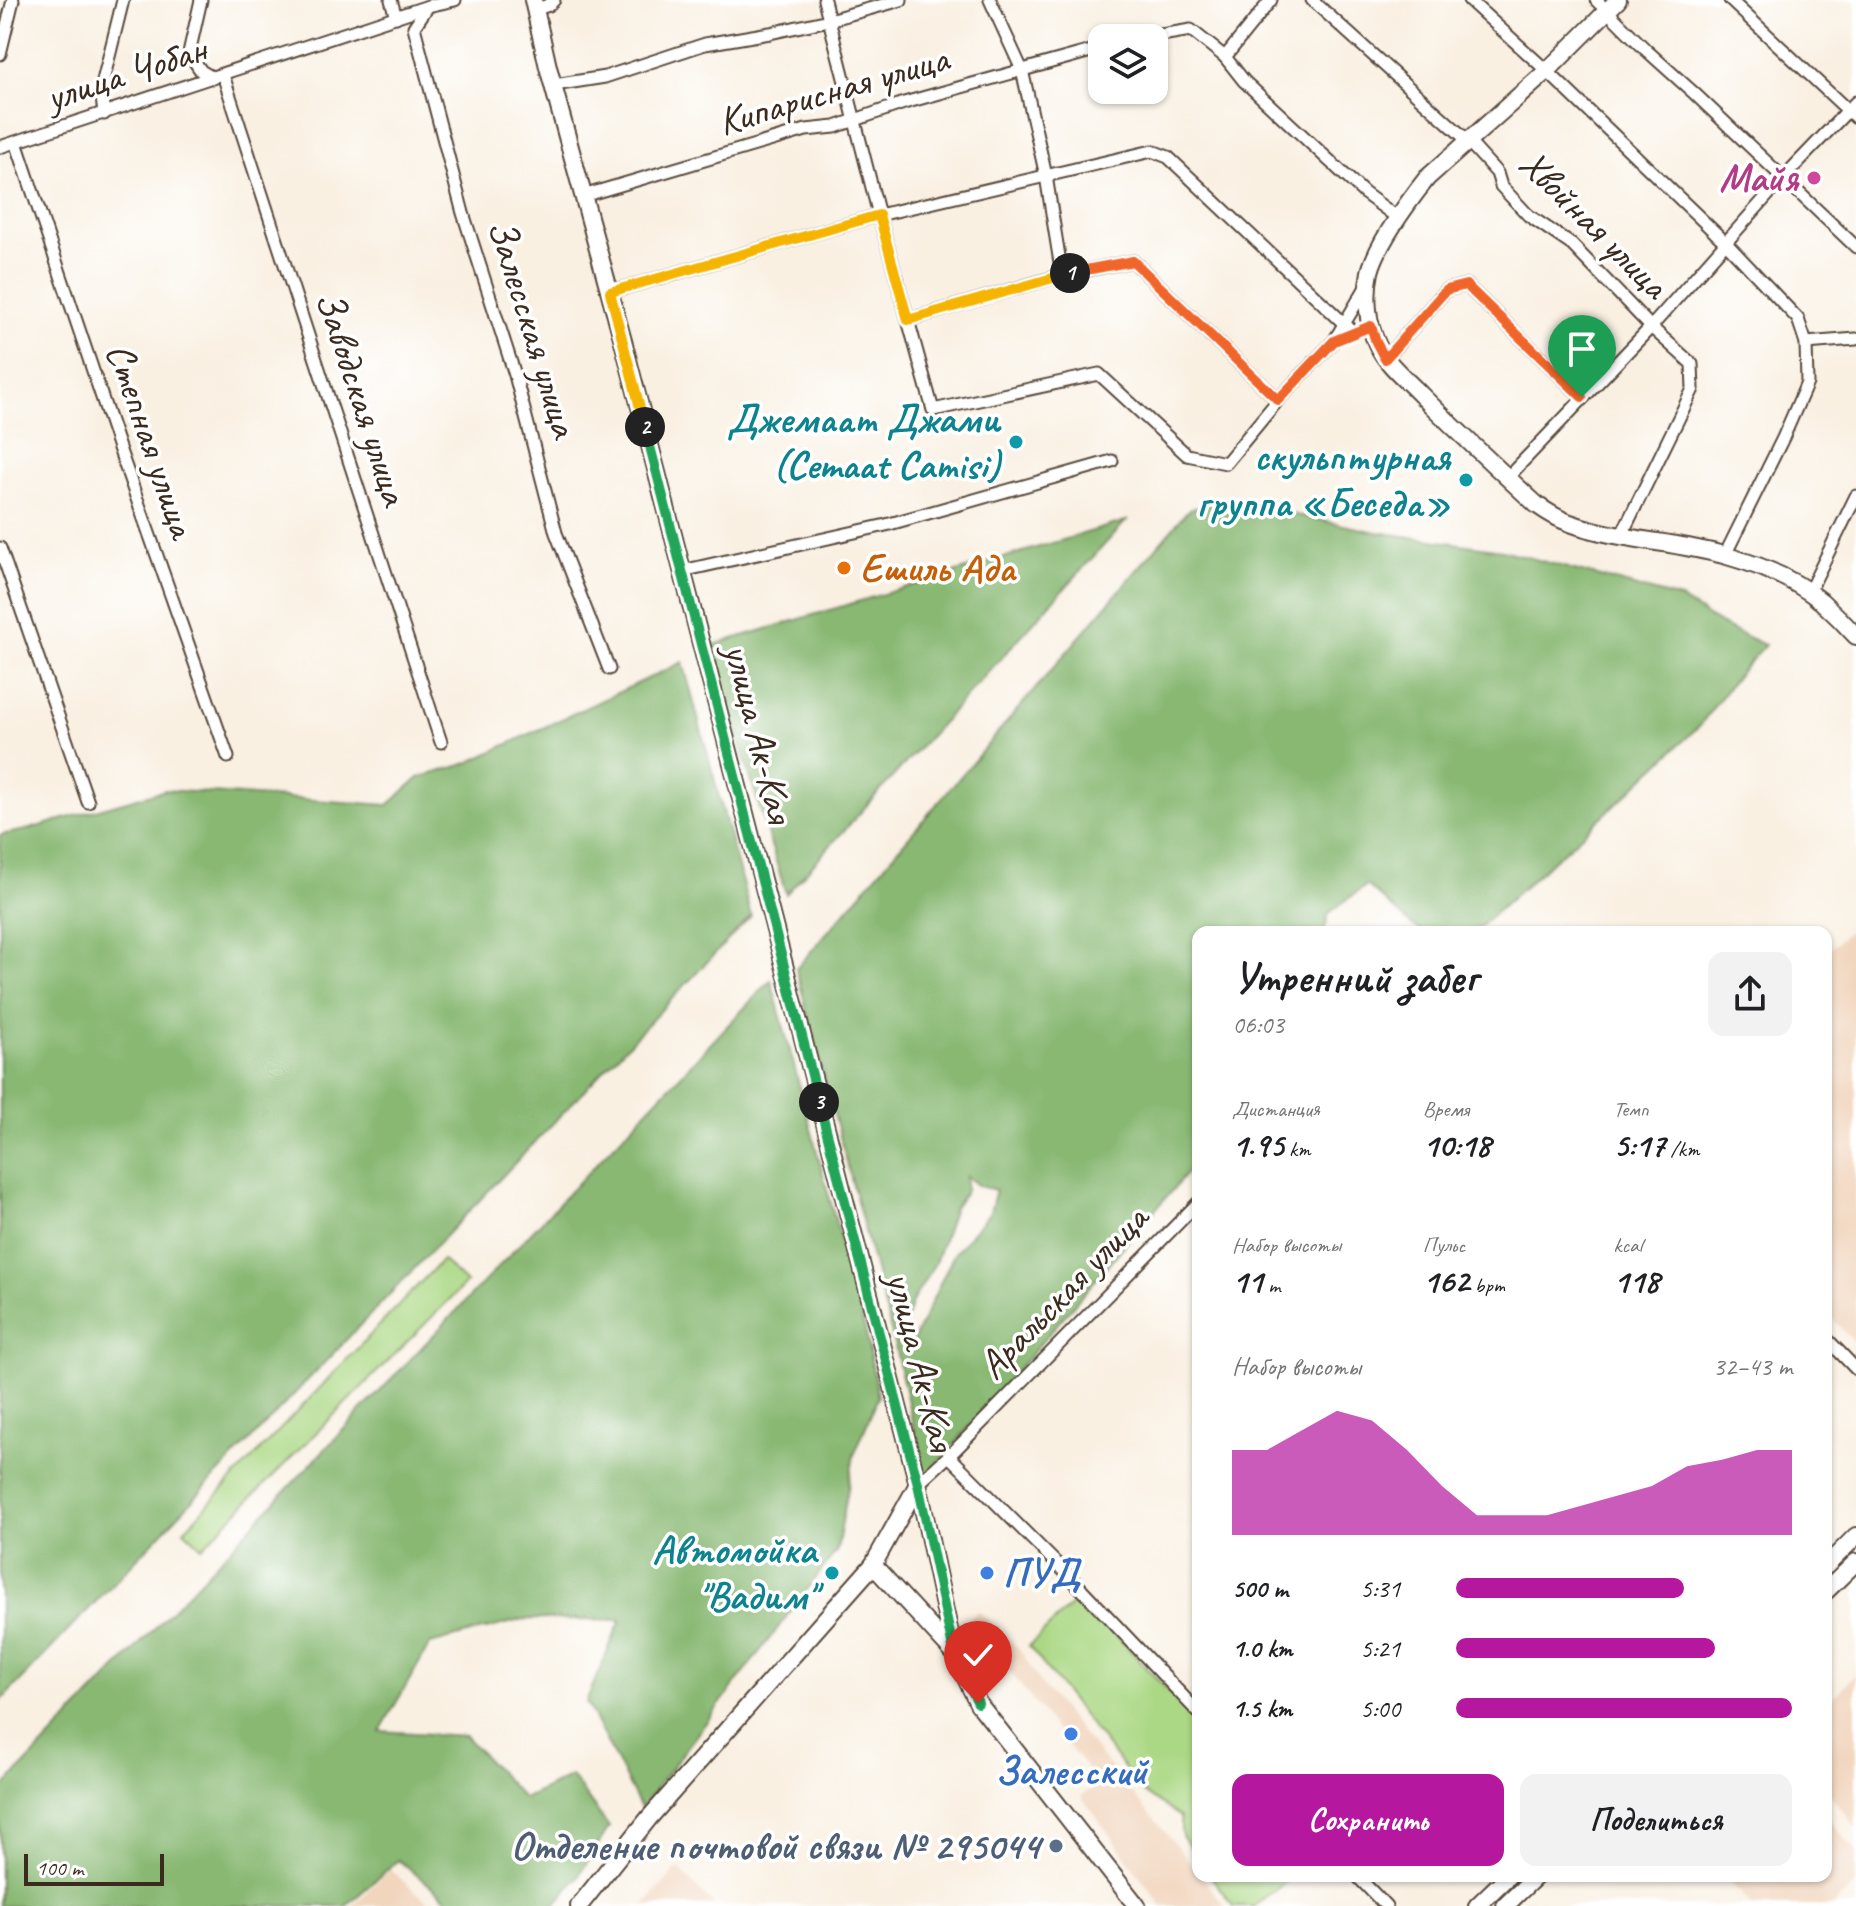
<!DOCTYPE html>
<html lang="ru">
<meta charset="utf-8">
<style>
body{margin:0;font-family:Caveat,sans-serif;background:#f2f2f2;color:#202124;height:100vh;display:flex;flex-direction:column;font-size:30px;white-space:nowrap}
*{box-sizing:border-box;margin:0}
p{font-size:26px;color:#757577}
.icon{flex:none;width:44px;height:44px;fill:none;stroke:currentColor;stroke-width:2;stroke-linecap:round;stroke-linejoin:round}
.map{position:relative;flex:1;overflow:hidden}
.details{position:absolute;left:1192px;top:926px;width:640px;height:956px;display:flex;flex-direction:column;background:#fff;border-radius:16px;box-shadow:0 2px 6px #0004}
.details>*{flex:none}
.fabs{position:absolute;left:1088px;top:24px;display:grid;gap:16px}
.fabs a{display:grid;place-items:center;width:80px;height:80px;border-radius:16px;background:#fff;box-shadow:0 2px 6px #0004;font-size:40px}
.scale{position:absolute;left:24px;bottom:20px;width:140px;box-sizing:border-box;padding-left:8px;border:4px solid #3b2a1e;border-top:0;font-size:22px;line-height:28px;white-space:nowrap;color:#3b2a1e;-webkit-text-stroke:6px #fff;paint-order:stroke}
.pin{position:absolute;display:grid;place-items:center;width:68px;height:68px;color:#fff;margin:-82px -34px;border-radius:50% 50% 50% 0;rotate:-45deg;box-shadow:0 0 8px #0007}
.pin .icon{rotate:45deg}
.km{position:absolute;width:40px;height:40px;margin:-20px;border-radius:50%;background:#222;color:#fff;font-size:22px;line-height:40px;text-align:center}
.round{display:grid;place-items:center;flex:none;width:84px;height:84px;border-radius:16px;background:#f2f2f2}
.summary{display:flex;align-items:center;justify-content:space-between;height:136px;padding:0 40px}
h1{font-size:44px;font-weight:800;line-height:60px}
.metrics{display:grid;grid-template-columns:repeat(3,1fr);gap:12px;height:136px;padding:8px 40px}
.metrics div{display:grid;align-content:center}
.metrics b{font-size:34px;font-weight:800}
.metrics small{font-size:22px;font-weight:400}
.metrics p{font-size:22px}
.chart{height:224px;padding:16px 40px}
.chart p{display:flex;justify-content:space-between}
.chart svg{width:100%;height:144px;margin-top:8px;fill:#b5179e;opacity:.7}
.action{display:flex;gap:16px;margin-top:auto;padding:16px 40px}
.action a{flex:1;height:92px;border-radius:16px;background:#b5179e;color:#fff;font-size:32px;font-weight:800;line-height:92px;text-align:center}
.action a+a{background:#f2f2f2;color:#202124}
ul{padding:0 40px;list-style:none;font-size:26px}
li{display:grid;grid-template-columns:128px 96px 1fr;align-items:center;height:60px}
li i{height:20px;border-radius:10px;background:#b5179e}
.map>svg:first-child{display:block}
.built{fill:#f1d5bd}
.green{fill:#abd884;stroke:#738151;stroke-width:2}
.forest{fill:#88b872;stroke:#627148;stroke-width:2;fill-rule:evenodd}
.lines{fill:none;stroke-linecap:round;stroke-linejoin:round}
.street-casing{stroke:#58483b;stroke-width:15}
.secondary-casing{stroke:#58483b;stroke-width:20}
.street{stroke:#fff;stroke-width:11}
.secondary{stroke:#fff;stroke-width:16}
.split-1-casing{stroke:#fff;stroke-width:16}
.split-2-casing{stroke:#fff;stroke-width:16}
.split-3-casing{stroke:#fff;stroke-width:16}
.split-4-casing{stroke:#fff;stroke-width:16}
.split-1{stroke:#f0652b;stroke-width:10}
.split-2{stroke:#f5b400;stroke-width:10}
.split-3{stroke:#22a559;stroke-width:10}
.split-4{stroke:#22a559;stroke-width:10}
.hotel-dot{fill:#d1479c;stroke:#fff;stroke-width:3}
.culture-dot{fill:#0f9aa8;stroke:#fff;stroke-width:3}
.food-dot{fill:#e8710a;stroke:#fff;stroke-width:3}
.shop-dot{fill:#3f7fe0;stroke:#fff;stroke-width:3}
.service-dot{fill:#5c6f8a;stroke:#fff;stroke-width:3}
.labels{text-anchor:middle;dominant-baseline:central;stroke-width:7;stroke-linejoin:round;paint-order:stroke}
.street-label{font-size:40px;fill:#3b2a1e;stroke:#fff}
.hotel-label{font-size:40px;font-weight:bold;fill:#b23c85;stroke:#fff;text-anchor:end}
.culture-label{font-size:40px;font-weight:bold;fill:#0d838f;stroke:#fff;text-anchor:end}
.food-label{font-size:40px;font-weight:bold;fill:#c56008;stroke:#fff;text-anchor:start}
.shop-label{font-size:40px;font-weight:bold;fill:#366cbe;stroke:#fff;text-anchor:start}
.service-label{font-size:40px;font-weight:bold;fill:#4e5e75;stroke:#fff;text-anchor:end}
</style>
<div class="map">
<svg width="1856" height="1906" viewBox="0 0 1856 1906">
<rect width="100%" height="100%" fill="#fff"/>
<filter id="ink" filterUnits="userSpaceOnUse"><feTurbulence type="fractalNoise" baseFrequency=".0125" numOctaves="2"/><feDisplacementMap in="SourceGraphic" scale="16" xChannelSelector="R" yChannelSelector="G"/><feConvolveMatrix kernelMatrix="1 2 1 2 8 2 1 2 1" color-interpolation-filters="sRGB"/></filter>
<filter id="wash" filterUnits="userSpaceOnUse"><feTurbulence type="fractalNoise" baseFrequency=".006" numOctaves="4" result="noise"/><feDisplacementMap in="SourceGraphic" scale="32" xChannelSelector="R" yChannelSelector="G"/><feGaussianBlur stdDeviation="1.8" result="paint"/><feColorMatrix in="noise" values="0 0 0 0 0 0 0 0 0 0 0 0 0 0 0 0 0 1.4 0 .05"/><feComposite in="paint" operator="in"/></filter>
<g filter="url(#wash)">
<rect width="100%" height="100%" fill="#f9f0e2"/>
<!-- built -->
<g class="built">
<polygon points="1856,924 1856,1344 1826,1312 1826,953"/>
<polygon points="978,1611 1020,1650 1040,1683 1180,1850 1198,1872 1198,1876 1201,1876 1225,1906 1162,1906 1081,1796 1099,1784 994,1652 985,1653 978,1658 963,1641 958,1629"/>
<polygon points="1856,1674 1856,1827 1826,1790 1826,1704"/>
<polygon points="1826,1816 1856,1851 1856,1884 1833,1906 1753,1906 1724,1876 1826,1876"/>
<polygon points="678,1868 715,1906 643,1906"/>
<polygon points="390,1870 427,1901 428,1906 352,1906"/>
</g>
<!-- green -->
<g class="green">
<polygon points="442,1260 466,1283 202,1547 184,1530"/>
<polygon points="1080,1597 1198,1723 1198,1858 1182,1836 1180,1817 1143,1792 1029,1646"/>
<polygon points="1211,1876 1293,1876 1255,1906 1233,1906"/>
</g>
<!-- forest -->
<g class="forest">
<path d="M1243,499L1296,515L1377,532L1502,550L1680,599L1721,625L1765,645L1737,676L1700,725L1624,797L1475,931L1423,932L1411,925L1367,885L1329,913L1324,932H1198V1160L925,1478L895,1346L796,969L1189,509ZM966,1176L979,1186L996,1190L990,1212L954,1254L909,1350L901,1336L912,1302L935,1263L954,1208L966,1191Z"/>
<polygon points="1126,521 786,894 710,646"/>
<polygon points="683,662 751,916 0,1702 0,835 26,830 165,790 388,805 419,778 468,763"/>
<polygon points="771,980 866,1334 878,1397 854,1455 837,1550 641,1808 586,1702 621,1620 524,1619 430,1644 380,1731 465,1736 524,1799 571,1776 609,1827 578,1877 554,1906 448,1906 446,1898 398,1860 346,1906 0,1906 0,1791"/>
</g>
</g>
<g filter="url(#ink)">
<g class="lines">
<!-- street casing -->
<g class="street-casing">
<g id="street">
<polyline points="201,0 189,53 201,71 213,78"/>
<polyline points="391,0 396,17"/>
<polyline points="824,0 879,215 933,410 1099,374 1187,455 1226,463 1278,400 1334,341 1366,287"/>
<polyline points="990,0 1022,70 1046,176 1062,275"/>
<polyline points="1312,0 1468,141 1497,173 1501,186 1528,215 1572,245 1651,327 1692,364 1693,389 1621,536"/>
<polyline points="1469,0 1547,71 1726,243 1798,319 1806,343 1807,383 1783,438 1725,555"/>
<polyline points="1596,0 1645,49 1695,94 1856,247"/>
<polyline points="1730,0 1856,118"/>
<polyline points="428,6 414,27 463,213 515,375 556,533 609,669"/>
<polyline points="536,9 549,5 554,0"/>
<polyline points="1143,38 1191,30 1225,57 1244,81 1364,193 1398,218"/>
<polyline points="0,54 13,0"/>
<polyline points="1225,57 1271,0"/>
<polyline points="223,75 441,742"/>
<polyline points="554,85 605,77 705,44 770,33 829,20 901,0"/>
<polyline points="104,114 101,89 123,0"/>
<polyline points="16,142 119,448 228,757"/>
<polyline points="0,147 428,6 455,0"/>
<polyline points="583,196 806,130 835,127 904,103 1102,48"/>
<polyline points="610,292 879,215 1152,151 1168,157 1353,332"/>
<polyline points="908,320 1062,275 1133,261 1278,400"/>
<polyline points="1806,343 1856,339"/>
<polyline points="1385,359 1446,290 1466,285 1582,397"/>
<polyline points="1507,478 1651,327 1783,178 1856,102"/>
<polyline points="0,548 88,802"/>
<polyline points="682,571 886,525 1112,461"/>
<polyline points="1809,592 1856,496"/>
<polyline points="1826,1338 1856,1369"/>
<polyline points="949,1456 1072,1579 1198,1712"/>
<polyline points="918,1484 956,1449 1198,1203"/>
<polyline points="1357,1876 1386,1906"/>
</g>
</g>
<!-- secondary casing -->
<g class="secondary-casing">
<g id="secondary">
<polyline points="533,0 548,67 623,341 918,1484 954,1653 978,1703 1137,1906"/>
<path d="M1618,0L1547,71L1427,178C1409,201 1377,244 1370,272C1365,295 1367,323 1377,344C1387,365 1406,379 1421,395C1459,433 1498,469 1537,505C1547,512 1558,519 1570,523C1620,541 1676,541 1727,556C1759,565 1795,579 1821,601C1833,612 1845,624 1856,636"/>
<polyline points="873,1565 953,1652"/>
<polyline points="1826,1566 1856,1536"/>
<polyline points="1826,1591 1856,1562"/>
<polyline points="579,1906 649,1818 873,1565 918,1484"/>
<polyline points="1477,1906 1508,1876"/>
<polyline points="1505,1906 1536,1876"/>
</g>
</g>
<!-- street -->
<use href="#street" class="street"/>
<!-- secondary -->
<use href="#secondary" class="secondary"/>
</g>
</g>
<g class="lines" filter="url(#ink)">
<!-- split-1 casing -->
<g class="split-1-casing">
<polyline id="split-1" points="1070,273 1133,261 1278,400 1334,341 1371,326 1376,342 1385,359 1446,290 1466,285 1582,397"/>
</g>
<!-- split-2 casing -->
<g class="split-2-casing">
<polyline id="split-2" points="645,427 610,292 879,215 908,320 1070,273"/>
</g>
<!-- split-3 casing -->
<g class="split-3-casing">
<polyline id="split-3" points="645,427 819,1102"/>
</g>
<!-- split-4 casing -->
<g class="split-4-casing">
<polyline id="split-4" points="819,1102 918,1484 954,1653 978,1703"/>
</g>
<!-- split-1 -->
<use href="#split-1" class="split-1"/>
<!-- split-2 -->
<use href="#split-2" class="split-2"/>
<!-- split-3 -->
<use href="#split-3" class="split-3"/>
<!-- split-4 -->
<use href="#split-4" class="split-4"/>
</g>
<!-- markers -->
<circle class="hotel-dot" cx="1814" cy="178" r="8"/>
<g class="culture-dot">
<circle cx="1016" cy="442" r="8"/>
<circle cx="1466" cy="480" r="8"/>
<circle cx="832" cy="1573" r="8"/>
</g>
<circle class="food-dot" cx="844" cy="568" r="8"/>
<g class="shop-dot">
<circle cx="987" cy="1573" r="8"/>
<circle cx="1071" cy="1734" r="8"/>
</g>
<circle class="service-dot" cx="1056" cy="1846" r="8"/>
<g class="labels">
<!-- street labels -->
<g class="street-label">
<text transform="translate(126 73) rotate(-18)">улица Чобан</text>
<text transform="translate(833 90) rotate(-16)">Кипарисная улица</text>
<text transform="translate(1594 224) rotate(45)">Хвойная улица</text>
<text transform="translate(533 328) rotate(73)">Залесская улица</text>
<text transform="translate(362 398) rotate(72)">Заводская улица</text>
<text transform="translate(151 440) rotate(71)">Степная улица</text>
<text transform="translate(759 733) rotate(76)">улица Ак-Кая</text>
<text transform="translate(1063 1292) rotate(-46)">Аральская улица</text>
<text transform="translate(921 1361) rotate(76)">улица Ак-Кая</text>
</g>
<!-- hotel labels -->
<g class="hotel-label">
<text x="1798" y="178">Майя</text>
</g>
<!-- culture labels -->
<g class="culture-label">
<text x="1000" y="419">Джемаат Джами<tspan x="1000" dy="46">(Cemaat Camisi)</tspan></text>
<text x="1450" y="457">скульптурная<tspan x="1450" dy="46">группа «Беседа»</tspan></text>
<text x="816" y="1550">Автомойка<tspan x="816" dy="46">"Вадим"</tspan></text>
</g>
<!-- food labels -->
<g class="food-label">
<text x="860" y="568">Ешиль Ада</text>
</g>
<!-- shop labels -->
<g class="shop-label">
<text x="1003" y="1573">ПУД</text>
<text x="1071" y="1771" text-anchor="middle">Залесский</text>
</g>
<!-- service labels -->
<g class="service-label">
<text x="1040" y="1846">Отделение почтовой связи № 295044</text>
</g>
</g>
</svg>
<div class="fabs">
<a><svg class="icon" aria-label="layers" viewBox="0 0 24 24"><path d="M12 4l9 5-9 5-9-5zM3 14l9 5 9-5"/></svg></a>
</div>
<div class="scale">100 m</div>
<div class="pin" style="left:1582px;top:397px;background:#1e9e55"><svg class="icon" aria-label="arrive" viewBox="0 0 24 24"><path d="M6 21V4h12l-3 4 3 4H6"/></svg></div>
<div class="pin" style="left:978px;top:1703px;background:#d93025"><svg class="icon" aria-label="check" viewBox="0 0 24 24"><path d="M5 12l5 5 9-10"/></svg></div>
<b class="km" style="left:1070px;top:273px">1</b>
<b class="km" style="left:645px;top:427px">2</b>
<b class="km" style="left:819px;top:1102px">3</b>
<section class="details">
<div class="summary"><div><h1>Утренний забег</h1><p>06:03</p></div><a class="round"><svg class="icon" aria-label="share" viewBox="0 0 24 24"><path d="M12 15V3M7 8l5-5 5 5M5 13v7h14v-7"/></svg></a></div>
<div class="metrics">
<div><p>Дистанция</p><b>1.95<small> km</small></b></div>
<div><p>Время</p><b>10:18</b></div>
<div><p>Темп</p><b>5:17<small> /km</small></b></div>
</div>
<div class="metrics">
<div><p>Набор высоты</p><b>11<small> m</small></b></div>
<div><p>Пульс</p><b>162<small> bpm</small></b></div>
<div><p>kcal</p><b>118</b></div>
</div>
<div class="chart"><p><span>Набор высоты</span>32–43 m</p>
<svg viewBox="0 0 160 44" preserveAspectRatio="none"><path d="M0 44V18L10 18L20 12L30 6L40 9L50 18L60 29L70 38L80 38L90 38L100 35L110 32L120 29L130 23L140 21L150 18L160 18V44z"/></svg>
</div>
<ul>
<li><b>500 m</b>5:31<i style="width:68%"></i></li>
<li><b>1.0 km</b>5:21<i style="width:77%"></i></li>
<li><b>1.5 km</b>5:00<i style="width:100%"></i></li>
</ul>
<div class="action"><a>Сохранить</a><a>Поделиться</a></div>
</section>
</div>
